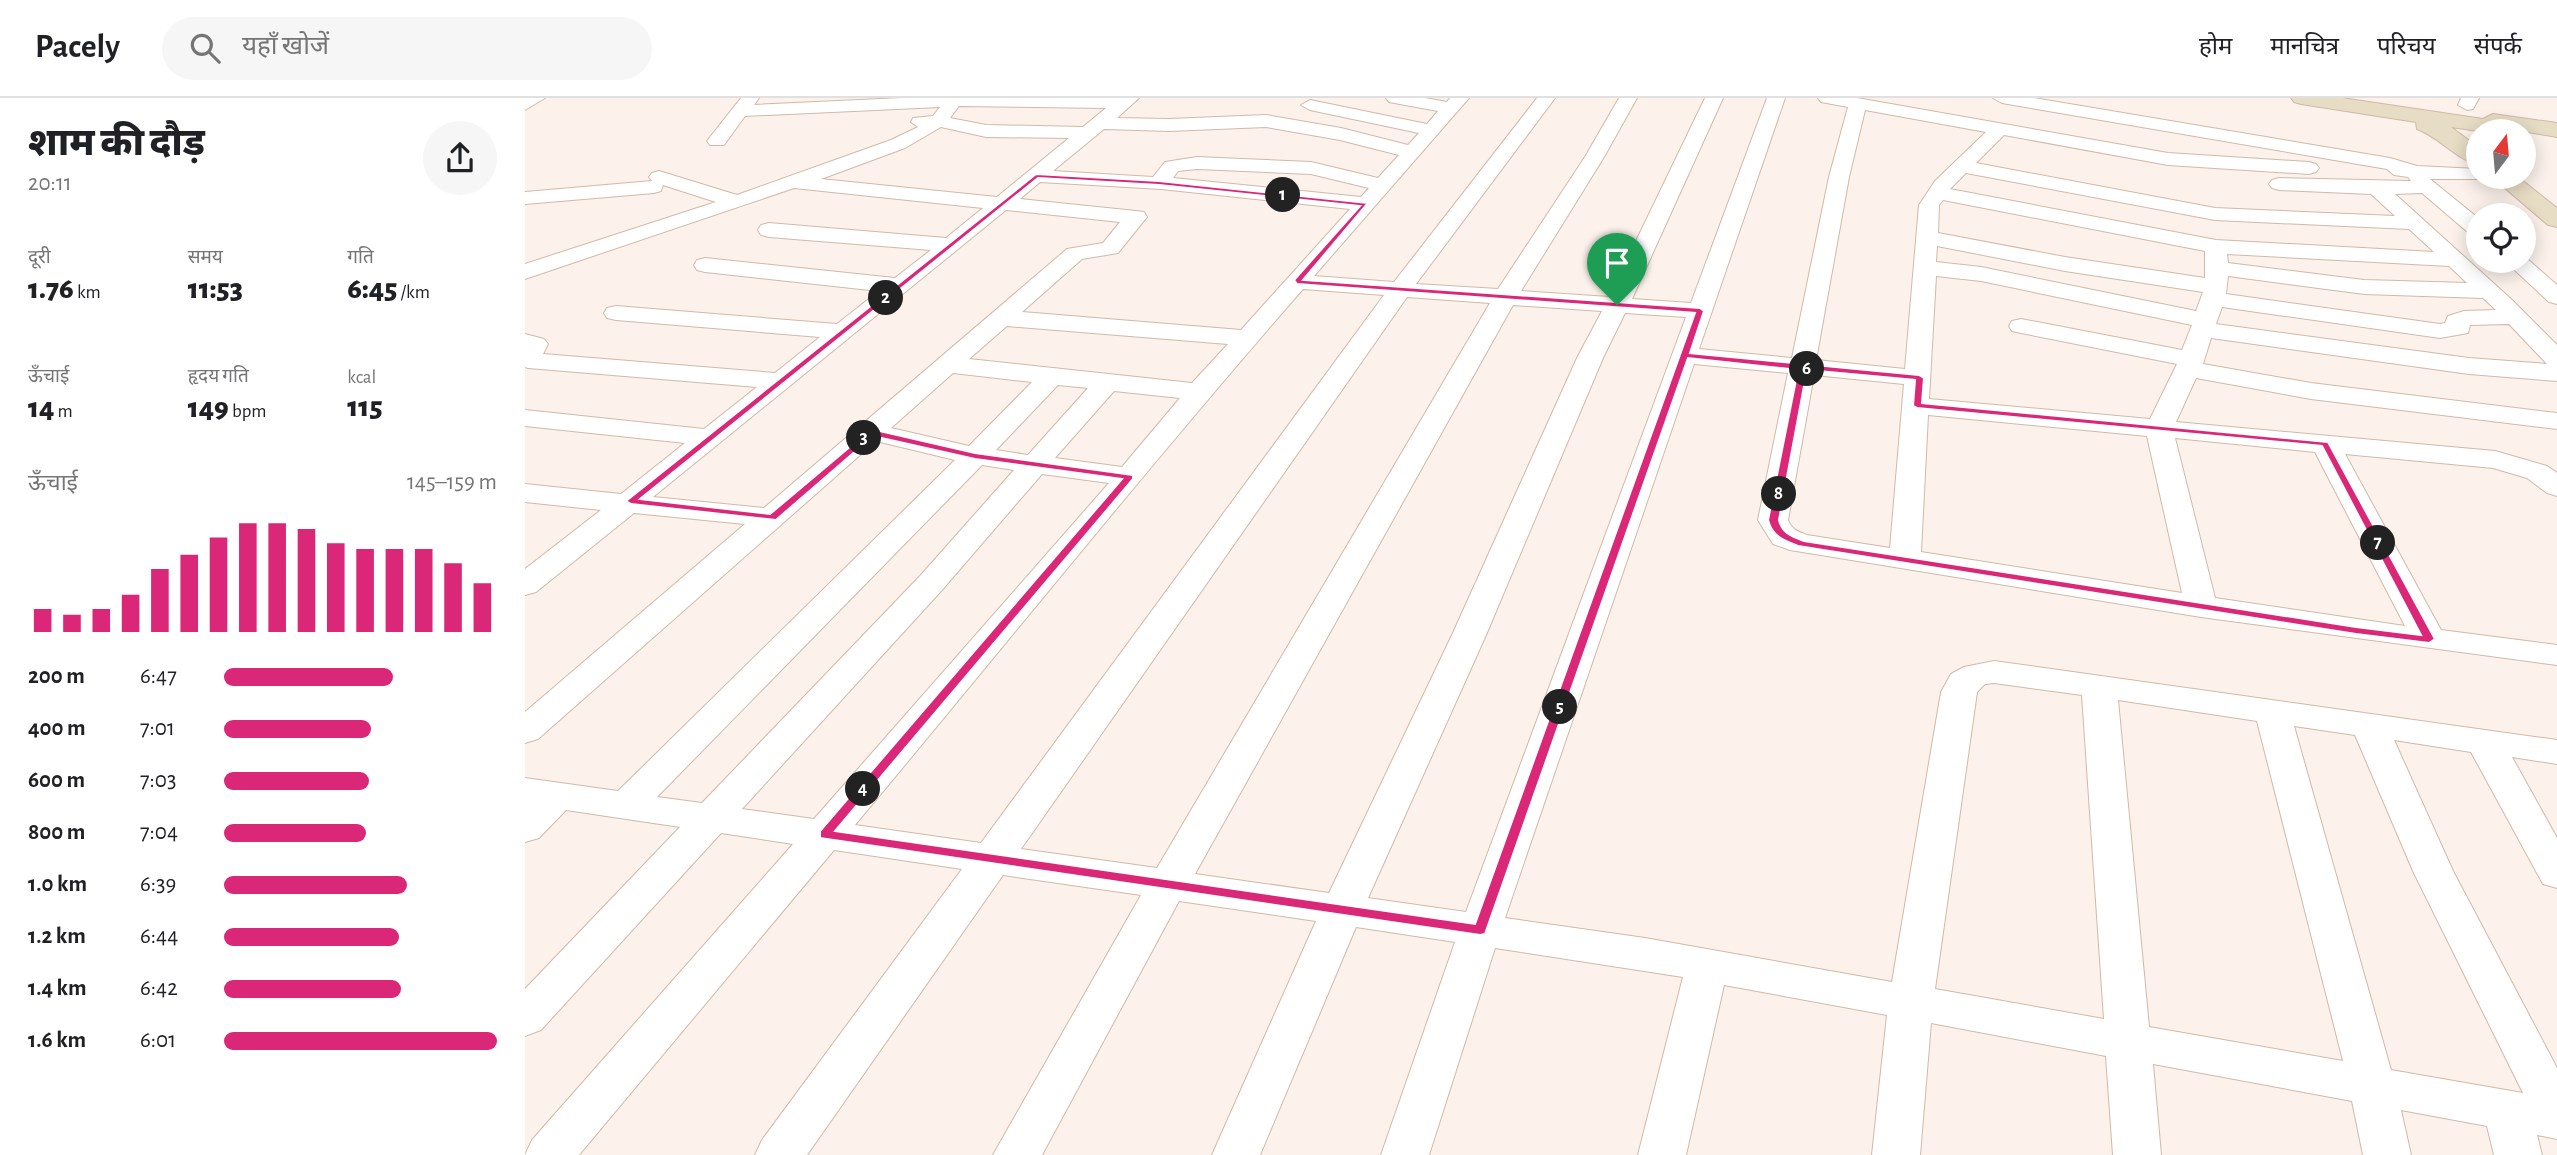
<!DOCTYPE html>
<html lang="hi">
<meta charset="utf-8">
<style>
body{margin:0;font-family:"Alegreya Sans","Noto Sans Devanagari",sans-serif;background:#f6f6f6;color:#202124;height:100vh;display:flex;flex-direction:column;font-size:26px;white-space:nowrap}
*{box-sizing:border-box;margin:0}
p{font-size:23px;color:#757577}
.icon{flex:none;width:38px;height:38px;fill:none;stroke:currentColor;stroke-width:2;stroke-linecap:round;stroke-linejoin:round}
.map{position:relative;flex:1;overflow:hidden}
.side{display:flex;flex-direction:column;background:#fff;width:525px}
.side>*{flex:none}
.needle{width:46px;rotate:16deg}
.controls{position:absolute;left:1941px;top:21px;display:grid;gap:14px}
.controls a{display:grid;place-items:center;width:70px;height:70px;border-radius:50%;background:#fff;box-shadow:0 4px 18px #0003;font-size:35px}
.pin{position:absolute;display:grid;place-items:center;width:60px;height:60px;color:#fff;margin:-72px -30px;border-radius:50% 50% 50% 0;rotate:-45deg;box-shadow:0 0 7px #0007}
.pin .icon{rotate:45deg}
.km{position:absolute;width:35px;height:35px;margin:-18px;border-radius:50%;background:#222;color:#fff;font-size:19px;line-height:35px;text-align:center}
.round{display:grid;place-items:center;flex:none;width:74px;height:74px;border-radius:37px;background:#f6f6f6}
.summary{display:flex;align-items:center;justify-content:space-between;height:119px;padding:0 28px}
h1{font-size:38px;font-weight:800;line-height:52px}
.figures{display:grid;grid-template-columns:repeat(3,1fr);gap:10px;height:119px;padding:7px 28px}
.figures div{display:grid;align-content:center}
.figures b{font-size:30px;font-weight:800}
.figures small{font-size:19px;font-weight:400}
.figures p{font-size:19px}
.chart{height:196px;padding:14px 28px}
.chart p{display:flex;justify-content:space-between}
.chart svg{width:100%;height:126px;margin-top:7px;stroke:#db2777;stroke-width:6}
ul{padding:0 28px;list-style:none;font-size:23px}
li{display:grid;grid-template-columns:112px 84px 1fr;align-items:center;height:52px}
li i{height:18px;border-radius:9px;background:#db2777}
header{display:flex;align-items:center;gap:42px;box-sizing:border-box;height:98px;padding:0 35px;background:#fff;border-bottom:2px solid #e0e0e0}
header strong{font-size:33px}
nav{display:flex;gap:38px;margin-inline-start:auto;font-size:24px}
.search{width:490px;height:63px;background:#f6f6f6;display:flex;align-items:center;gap:18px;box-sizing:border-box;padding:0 24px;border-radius:38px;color:#757577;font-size:26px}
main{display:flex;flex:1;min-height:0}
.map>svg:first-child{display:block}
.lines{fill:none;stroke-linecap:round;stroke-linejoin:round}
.street-casing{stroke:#d0b9a8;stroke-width:2}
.secondary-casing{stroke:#d0b9a8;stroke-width:2}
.street{fill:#fff;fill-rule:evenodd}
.secondary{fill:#e7dcc4;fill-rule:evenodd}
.route{fill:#db2777;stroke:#fff;stroke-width:2;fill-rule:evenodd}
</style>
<header>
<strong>Pacely</strong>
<div class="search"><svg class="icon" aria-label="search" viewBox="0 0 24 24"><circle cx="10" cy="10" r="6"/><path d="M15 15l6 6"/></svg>यहाँ खोजें</div>
<nav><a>होम</a><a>मानचित्र</a><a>परिचय</a><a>संपर्क</a></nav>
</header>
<main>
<section class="side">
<div class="summary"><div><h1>शाम की दौड़</h1><p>20:11</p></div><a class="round"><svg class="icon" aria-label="share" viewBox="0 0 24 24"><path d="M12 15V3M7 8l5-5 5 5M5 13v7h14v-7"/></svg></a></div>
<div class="figures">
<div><p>दूरी</p><b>1.76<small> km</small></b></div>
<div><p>समय</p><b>11:53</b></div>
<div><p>गति</p><b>6:45<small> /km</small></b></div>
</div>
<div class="figures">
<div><p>ऊँचाई</p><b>14<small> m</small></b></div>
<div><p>हृदय गति</p><b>149<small> bpm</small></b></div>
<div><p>kcal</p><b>115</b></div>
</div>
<div class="chart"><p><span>ऊँचाई</span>145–159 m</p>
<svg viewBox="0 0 160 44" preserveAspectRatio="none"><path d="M5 44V36M15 44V38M25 44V36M35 44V31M45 44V22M55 44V17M65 44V11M75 44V6M85 44V6M95 44V8M105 44V13M115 44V15M125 44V15M135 44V15M145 44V20M155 44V27"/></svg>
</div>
<ul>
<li><b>200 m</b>6:47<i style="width:62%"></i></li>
<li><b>400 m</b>7:01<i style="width:54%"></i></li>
<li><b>600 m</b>7:03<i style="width:53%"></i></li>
<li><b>800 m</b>7:04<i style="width:52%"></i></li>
<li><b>1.0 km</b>6:39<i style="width:67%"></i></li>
<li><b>1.2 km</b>6:44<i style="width:64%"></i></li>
<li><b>1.4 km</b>6:42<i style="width:65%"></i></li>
<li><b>1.6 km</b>6:01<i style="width:100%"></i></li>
</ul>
</section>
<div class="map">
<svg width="2032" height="1057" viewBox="0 0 2032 1057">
<rect width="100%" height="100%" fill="#fcf2eb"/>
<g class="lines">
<!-- street casing -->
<g class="street-casing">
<g id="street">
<polygon points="0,0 20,0 0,12"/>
<path d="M216,0H234L229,7L377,0H614L592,20L644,21L741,17L816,30L883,47L894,35L785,12L776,7L785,2L902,26L913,13L864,4L861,0H900L922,4L925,0H944L789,178L869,184L1012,0H1030L891,186L973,191L1060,59L1094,0H1112L1079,59L996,193L1084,199L1180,0H1198L1107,201L1166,205L1242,0H1260L1174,251L1267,260L1304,79L1323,9L1296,4L1293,0H1332L1643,55L1784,64L1791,66L1794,70L1791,74L1784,76L1643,67L1479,37L1451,65L1690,110L1870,118L1846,96L1754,92L1747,90L1744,86L1747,82L1754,80L1886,83L1883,79L1869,77L1862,71L1477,5L1468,0H1509L1865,60L1892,68L1953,71V79H1962L1960,81H1905L1953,120V138L1945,136L1897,95L1870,96L1986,201L2032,247V283L1944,276L1686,240L1678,266L1786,285L2032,315V331L1786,301L1671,280L1651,324L1970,353L2022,368L2032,375V398L2022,395L2002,380L1968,370L1820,356L1916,532L2032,547V567L1676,519L1265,452L1248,446L1233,422L1263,275L1169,266L980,820L1120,840L1367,884L1416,594L1426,576L1439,569L1469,563L2032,642V666L1987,659L2032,740V790L2018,786L1946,654L1869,642L1928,773L2032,970V1041L2012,1037L2017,1057H1969L1962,1028L1876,1012L1886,1057H1838L1827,1003L1628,966L1636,1057H1588L1581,958L1406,925L1395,1057H1347L1362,917L1199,887L1161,1057H1113L1158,879L970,850L904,1057H856L930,844L831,829L735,1057H687L791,823L654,803L517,1057H468L616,797L478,777L282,1057H230L237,1042L437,771L309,752L54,1057H0L7,1042L268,746L196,735L16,932L0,938V891L155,729L41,712L14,740L0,744V680L93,693L430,362L351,343L13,641L0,645V614L220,426L109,415L11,494L0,497V471L76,412L0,404V386L96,396L160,345L0,328V312L179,331L232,289L3,270L0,269V236L19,241L23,246L18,256L250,275L295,239L91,222L82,220L79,215L82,210L91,208L312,226L354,193L180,174L172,172L169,167L172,162L180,160L370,180L406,152L244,139L236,137L233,132L236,127L244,125L421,140L458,110L269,90L0,181V166L191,104L138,87L136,93L129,95L0,106V94L127,83L124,79L127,75L134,73L212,97L366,42L393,29L386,24L388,20L408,18L415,9L220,18L199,47H185L182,43ZM434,8L581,10L558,29L461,27L425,20ZM1340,12L1461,34L1410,83L1394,107L1380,271L1291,262L1324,79ZM416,29L461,39L544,40L472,99L296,81L380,50ZM741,29L815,42L874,57L853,80L786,64L672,59L640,64L628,79L528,73L579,31L644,33ZM672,71L786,76L844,90L836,99L648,80L653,73ZM1441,75L1690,122L1884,131L1909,154L1691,142L1425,91ZM515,84L636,91L825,111L716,232L497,214L557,161L593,155L622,119L619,114L611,113L495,101ZM1418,102L1680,153V180L1540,159L1413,135L1414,107ZM481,112L595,124L578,145L542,151L239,410L128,399ZM1412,148L1540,173L1678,194L1671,213L1456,169L1411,164ZM1702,156L1924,168L1942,185L1839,182L1703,165ZM1411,178L1456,183L1667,227L1657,252L1496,221L1487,223L1484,228L1487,233L1496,235L1652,266L1625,321L1404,301ZM1703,178L1839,196L1958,200L1971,212L1939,213L1923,218L1920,225L1915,226L1701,196ZM778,191L859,197L456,745L330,727C479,549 625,366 778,191ZM882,199L965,205L632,770L496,751ZM988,207L1077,213L1052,260L927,537L804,795L670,776ZM1697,209L1915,240L1943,235L1945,227L1984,226L2022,266L1944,260L1691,226ZM1100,215L1161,219L941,814L843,800L961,537L1078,260ZM482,228L703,246L667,285L444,261ZM428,275L507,284L444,348L366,330ZM1289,277L1379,286L1365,450L1282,437C1272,433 1267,432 1263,422ZM533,287L563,290L503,357L471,352ZM589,293L655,300L597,369L530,360ZM1403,317L1622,338L1657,495L1396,454ZM1650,340L1790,354L1880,528L1690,500ZM457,367L489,372L395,478L177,705L132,699ZM517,376L584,385L289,721L217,711L417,492ZM1469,585L1557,597L1579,921L1410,891L1452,594L1460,586ZM1593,602L1732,623L1818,963L1624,929ZM1769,628L1830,637L1888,773L1998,995L1866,972Z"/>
<polygon points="1936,0 1954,0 1948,11 1942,12 1933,7"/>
<polygon points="1999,158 2032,187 2032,206 2024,204 1980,163 1998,163"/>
</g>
</g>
<!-- secondary casing -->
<g class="secondary-casing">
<g id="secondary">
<path d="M1766,0H1817L1958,21L1968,16L2032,25V39L2003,34L1998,38V33H1953L1926,29L1953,49V67C1931,61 1914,39 1892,31L1891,24L1776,6L1769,4Z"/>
<polygon points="1967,79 1993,79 2032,110 2032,129 2023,127"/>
</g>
</g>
<!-- street -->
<use href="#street" class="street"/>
<!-- secondary -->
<use href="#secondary" class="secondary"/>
</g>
<!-- route -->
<path class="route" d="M511,76L634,83L843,105L778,182L1175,210L1179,213L1165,255L1394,277L1399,280L1397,305L1803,344L1910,541L1904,545L1831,536L1273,448C1258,442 1247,438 1243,422L1273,272L1163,260L960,836L955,837L295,740V733L597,381L450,361L348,338L251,422L106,406L101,403ZM513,80L634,87L835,108L769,182L772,186L1170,215L950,826L310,733L608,381V377L450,355L346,331L245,416L115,401ZM1282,272L1390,282L1388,308L1392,310L1797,348L1896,537L1831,529L1279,443C1266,438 1257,435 1254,422Z"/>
</svg>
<div class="controls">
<a><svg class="needle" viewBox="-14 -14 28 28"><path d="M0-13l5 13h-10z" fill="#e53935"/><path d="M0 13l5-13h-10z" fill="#757577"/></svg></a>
<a><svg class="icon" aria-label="locate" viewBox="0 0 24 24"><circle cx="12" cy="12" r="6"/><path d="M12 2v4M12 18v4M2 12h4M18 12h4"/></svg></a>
</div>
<div class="pin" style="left:1092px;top:207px;background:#1e9e55"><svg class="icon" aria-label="arrive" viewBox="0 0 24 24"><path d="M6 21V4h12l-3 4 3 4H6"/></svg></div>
<b class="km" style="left:758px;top:97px">1</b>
<b class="km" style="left:361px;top:200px">2</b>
<b class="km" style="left:339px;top:340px">3</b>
<b class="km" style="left:338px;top:691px">4</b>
<b class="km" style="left:1035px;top:609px">5</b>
<b class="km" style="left:1282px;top:271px">6</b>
<b class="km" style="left:1853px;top:445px">7</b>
<b class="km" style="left:1254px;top:396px">8</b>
</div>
</main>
